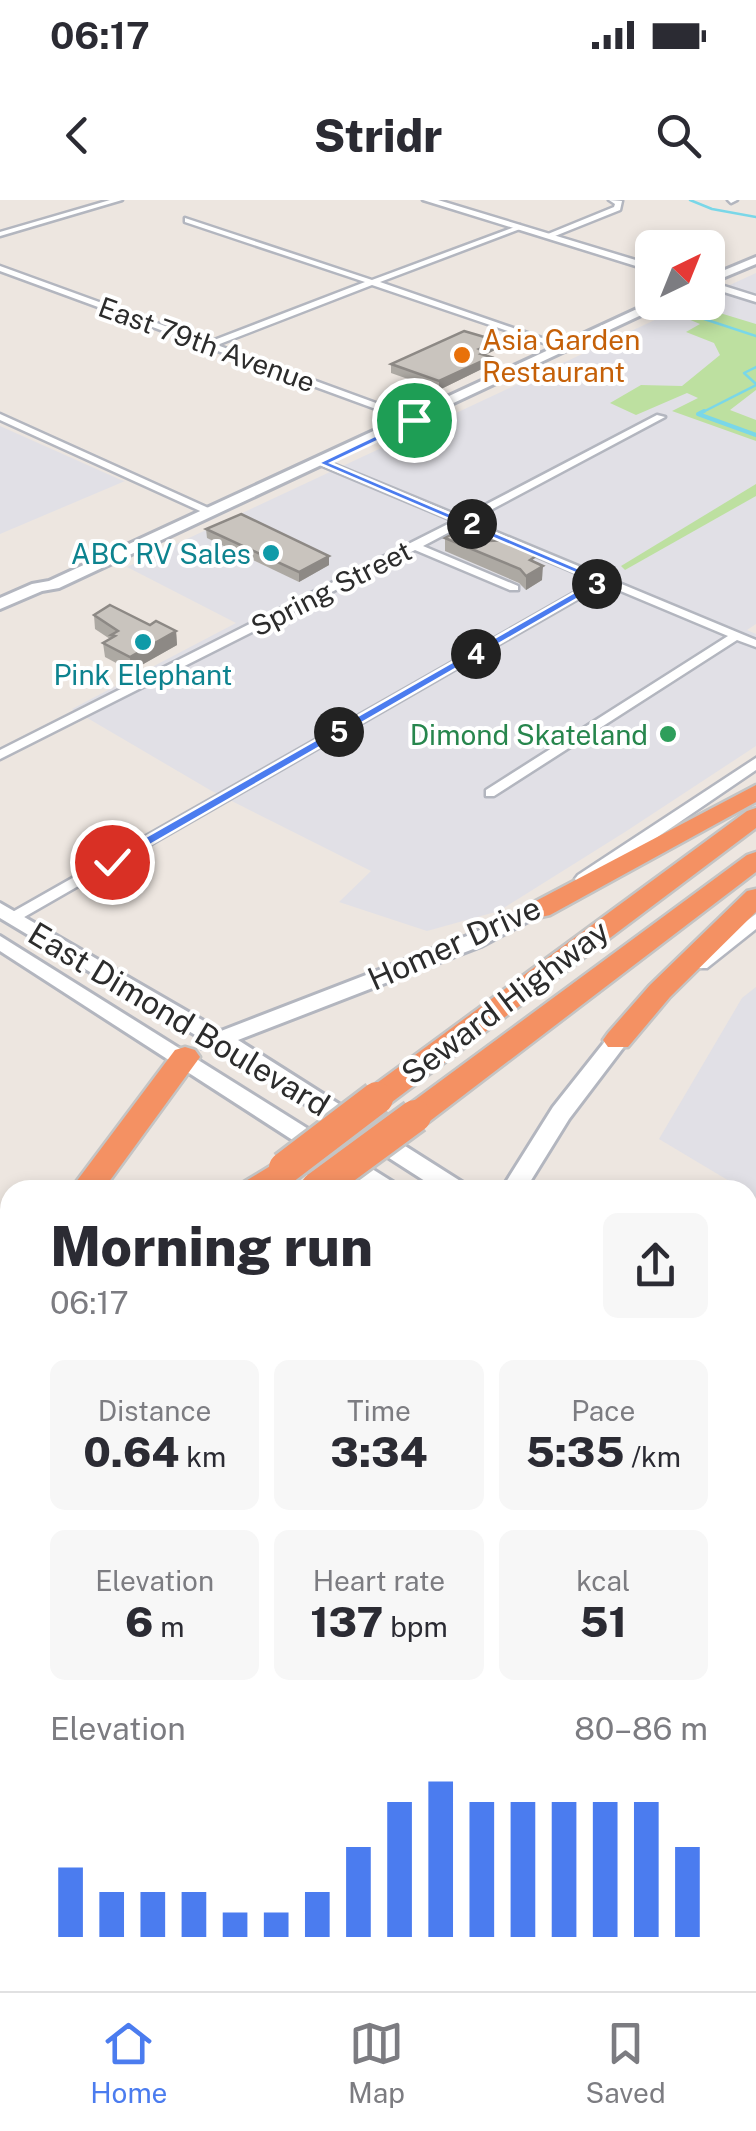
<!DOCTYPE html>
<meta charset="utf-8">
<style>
body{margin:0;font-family:"Public Sans",sans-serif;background:#f7f7f7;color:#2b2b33;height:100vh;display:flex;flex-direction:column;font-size:38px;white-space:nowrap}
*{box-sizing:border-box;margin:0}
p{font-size:32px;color:#7c7c81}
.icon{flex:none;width:55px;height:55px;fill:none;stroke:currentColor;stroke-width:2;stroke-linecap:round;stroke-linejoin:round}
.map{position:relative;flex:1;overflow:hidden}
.details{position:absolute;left:0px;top:980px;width:758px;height:812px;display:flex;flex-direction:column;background:#fff;border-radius:30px 30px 0 0;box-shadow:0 5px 15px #0003}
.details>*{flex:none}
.needle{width:65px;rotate:43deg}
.tools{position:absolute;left:635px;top:30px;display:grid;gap:20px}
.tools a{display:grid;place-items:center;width:90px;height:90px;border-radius:15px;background:#fff;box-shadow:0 5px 15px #0003;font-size:50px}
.pin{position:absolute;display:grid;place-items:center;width:85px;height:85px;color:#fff;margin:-42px;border:5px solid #fff;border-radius:50%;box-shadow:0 2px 10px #0007}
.km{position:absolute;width:50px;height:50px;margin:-25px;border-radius:50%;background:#222;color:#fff;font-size:28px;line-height:50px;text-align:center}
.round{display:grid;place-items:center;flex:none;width:105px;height:105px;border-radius:15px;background:#f7f7f7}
.headline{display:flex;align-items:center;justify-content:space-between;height:170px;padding:0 50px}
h1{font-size:55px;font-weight:800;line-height:75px}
.stats{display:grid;grid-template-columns:repeat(3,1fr);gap:15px;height:170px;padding:10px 50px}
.stats div{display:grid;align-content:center;border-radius:15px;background:#f7f7f7;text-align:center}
.stats b{font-size:42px;font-weight:800}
.stats small{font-size:28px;font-weight:400}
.stats p{font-size:28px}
.chart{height:280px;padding:20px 50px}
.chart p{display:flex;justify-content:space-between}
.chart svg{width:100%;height:180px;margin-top:10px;stroke:#4b7cef;stroke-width:6}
.status{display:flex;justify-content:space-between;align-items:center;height:70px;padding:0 50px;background:#fff;direction:ltr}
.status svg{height:28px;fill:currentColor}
header{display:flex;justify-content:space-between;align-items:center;height:130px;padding:0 50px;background:#fff;font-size:45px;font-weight:800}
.tabs{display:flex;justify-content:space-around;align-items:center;height:140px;border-top:2px solid #e1e1e2;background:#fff;font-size:28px;color:#7c7c81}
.tabs a{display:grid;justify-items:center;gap:5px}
.tabs .selected{color:#4b7cef}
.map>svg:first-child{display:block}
.industrial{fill:#e1e0e6}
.green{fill:#bde0a0}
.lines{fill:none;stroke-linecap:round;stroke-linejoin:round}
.stream-far1{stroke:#7ad7e8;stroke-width:2.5}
.stream{stroke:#7ad7e8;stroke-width:4}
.minor-casing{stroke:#b3b6bf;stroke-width:5}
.tertiary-casing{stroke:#b3b6bf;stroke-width:5}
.secondary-casing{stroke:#b3b6bf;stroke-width:6}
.motorway-casing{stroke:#c4c4c4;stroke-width:5}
.minor{fill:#fff;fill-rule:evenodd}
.tertiary{fill:#fff;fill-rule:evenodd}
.secondary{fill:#fff;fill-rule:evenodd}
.motorway{fill:#f49163;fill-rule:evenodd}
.motorway-bridge-casing{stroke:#c4c4c4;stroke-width:38;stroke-linecap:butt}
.motorway-bridge{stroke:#f49163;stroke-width:32}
.wall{fill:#ada9a3}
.shaded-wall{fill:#8d8985}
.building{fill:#c9c4be;stroke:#8d8985;stroke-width:2.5}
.route{fill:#4b7cef;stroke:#fff;stroke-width:2.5}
.food-dot{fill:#e8710a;stroke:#fff;stroke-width:4}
.culture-dot{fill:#0f9aa8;stroke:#fff;stroke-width:4}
.leisure-dot{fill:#2e9e5b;stroke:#fff;stroke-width:4}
.labels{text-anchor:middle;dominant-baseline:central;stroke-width:8;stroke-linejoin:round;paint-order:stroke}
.far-food-label{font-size:28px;fill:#c56008;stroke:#fff;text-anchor:start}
.far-street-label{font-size:28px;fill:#2c2c2c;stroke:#fff}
.far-culture-label{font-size:28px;fill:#0d838f;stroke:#fff;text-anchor:end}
.far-leisure-label{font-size:28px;fill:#27864d;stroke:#fff;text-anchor:end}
.street-label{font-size:32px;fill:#2c2c2c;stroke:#fff}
</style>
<div class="status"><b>06:17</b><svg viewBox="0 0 49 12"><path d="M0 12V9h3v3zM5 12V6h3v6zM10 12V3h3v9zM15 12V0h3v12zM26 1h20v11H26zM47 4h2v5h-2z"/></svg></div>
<header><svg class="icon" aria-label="back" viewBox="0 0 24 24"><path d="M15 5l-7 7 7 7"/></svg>Stridr<svg class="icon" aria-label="search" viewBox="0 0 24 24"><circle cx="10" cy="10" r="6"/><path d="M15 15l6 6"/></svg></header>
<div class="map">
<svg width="756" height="1791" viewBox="0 0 756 1791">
<rect width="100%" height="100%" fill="#ede6e0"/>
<!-- industrial -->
<g class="industrial">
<polygon points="756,73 756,424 747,430 756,434 756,546 625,632 499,711 427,731 339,702 371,671 210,590 72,509 236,423 127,367 691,103 708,102 708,95"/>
<polygon points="0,226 121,280 125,281 0,334"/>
<polygon points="756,787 756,997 659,939 742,798"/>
<polygon points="748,1470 756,1477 756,1791 306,1791 314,1782 748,1782"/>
</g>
<!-- green -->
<g class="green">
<polygon points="687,103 756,124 756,190 730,210 756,220 756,241 672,211 698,198 687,193 636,215 610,203 641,185 682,186 720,155 714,143 686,132 700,124 669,111"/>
<polygon points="756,284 756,296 625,370 621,366"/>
<polygon points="10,1526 10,1782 313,1783 305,1791 0,1791 0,1528"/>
</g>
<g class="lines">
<!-- stream-far1 -->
<g class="stream-far1">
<polyline points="690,0 712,9 756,17"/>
<polyline points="700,102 683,112 756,136"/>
<polyline points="756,167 744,173 756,184"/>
<polyline points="699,214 756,185"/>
</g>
<!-- stream -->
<polyline class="stream" points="704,211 698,214 756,235"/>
<!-- minor casing -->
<g class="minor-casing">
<g id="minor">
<polygon points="110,0 122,0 0,36 0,32"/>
<polygon points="609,0 622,1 620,10 550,38 543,36 614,7 615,4"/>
<polygon points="728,0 737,0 731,3"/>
<polygon points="185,18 372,80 520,25 520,29 380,82 571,148 564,150 372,85 217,145 417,218 417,222 414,223 0,71 0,66 209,142 365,82 185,22"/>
<polygon points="0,214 215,311 217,313 209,315 0,220"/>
<polygon points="657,215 665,217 470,321 756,440 756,447 737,440 494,596 486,596 486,590 728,436 604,384 19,720 9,720 7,717 9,714 595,381 463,325 423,346 518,386 518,390 510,390 415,350 0,559 0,550 454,321 320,265 320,261 326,261 462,317"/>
<polygon points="756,1598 756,1627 748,1631 748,1603"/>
<polygon points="607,1782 632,1782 628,1791 604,1791"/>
</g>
</g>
<!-- tertiary casing -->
<g class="tertiary-casing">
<g id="tertiary">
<polygon points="423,0 438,0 652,65 652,71"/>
<polygon points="708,81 756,96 756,102 708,87"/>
<polygon points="756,558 756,570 590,683 578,683 575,679 578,675"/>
<polygon points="756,714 756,729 707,768 693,768 691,764 693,760"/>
</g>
</g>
<!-- secondary casing -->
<g class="secondary-casing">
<g id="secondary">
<polygon points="756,57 756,64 708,84 708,77"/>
<polygon points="652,102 669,102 59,388 42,391 0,409 0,398 32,384 49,381"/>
<polygon points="0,703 221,831 467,736 534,705 541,703 551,709 481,746 238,840 465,984 469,990 439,990 218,848 202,848 199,843 202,839 0,718"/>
<polygon points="0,736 396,984 400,990 370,990 0,751"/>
<polygon points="618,833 629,840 569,919 525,990 501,990 553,907 610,835"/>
<polygon points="748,1193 756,1196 756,1221 748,1218"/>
<polygon points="748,1234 756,1236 756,1262 748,1259"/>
<polygon points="756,1293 756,1322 748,1325 748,1296"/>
<polygon points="10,1465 10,1493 0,1494 0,1466"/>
</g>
</g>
<!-- motorway casing -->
<g class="motorway-casing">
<g id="motorway">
<polygon points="756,585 756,602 550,715 541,717 528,709 532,703"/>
<polygon points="756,608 756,628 388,905 377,908 366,905 362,898 366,891 747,611"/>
<polygon points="756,652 756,672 426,924 415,927 404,924 400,916 404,908 747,655"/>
<polygon points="756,689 756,712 670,797 628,847 608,847 603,840 608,833 650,785 747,691"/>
<polygon points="185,847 195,850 200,857 103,990 70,990 175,850"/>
<polygon points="285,957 296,960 301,968 277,990 239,990 244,982"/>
<polygon points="10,1072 10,1107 0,1110 0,1075"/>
<polygon points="10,1157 10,1189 0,1192 0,1160"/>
<polygon points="10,1214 10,1249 0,1252 0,1218"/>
</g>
</g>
<!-- minor -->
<use href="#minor" class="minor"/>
<!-- tertiary -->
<use href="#tertiary" class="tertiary"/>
<!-- secondary -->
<use href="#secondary" class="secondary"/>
<!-- motorway -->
<use href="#motorway" class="motorway"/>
<!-- motorway-bridge casing -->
<g class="motorway-bridge-casing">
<g id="motorway-bridge">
<polyline points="285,968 377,898"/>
<polyline points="317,988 415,916"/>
</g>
</g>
<!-- motorway-bridge -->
<use href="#motorway-bridge" class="motorway-bridge"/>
</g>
<!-- wall -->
<g class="wall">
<polygon points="497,149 485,155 491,157 490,165 439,190 391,173 391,164"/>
<polygon points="206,329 329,365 299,382 207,338"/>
<polygon points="445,338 535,363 542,380 526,390 519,383 445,351"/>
<polygon points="94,415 176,431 177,445 131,471 105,457 103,443 110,439 95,429"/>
<polygon points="756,1019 756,1063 748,1058 748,1027"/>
</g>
<!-- shaded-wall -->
<g class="shaded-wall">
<polygon points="498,141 497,149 485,155 491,157 490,165 439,190 439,181 479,149"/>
<polygon points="329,356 329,365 299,382 299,372"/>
<polygon points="543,366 542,380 526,390 526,376"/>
<polygon points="176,431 177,445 131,471 130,457"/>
</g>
<!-- building -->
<g class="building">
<polygon points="464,131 498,141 479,149 485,152 481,154 491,157 439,181 391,164"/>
<polygon points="241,314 329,356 299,372 206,329"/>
<polygon points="458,331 489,341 506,340 536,356 530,360 543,366 526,376 520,369 445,338"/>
<polygon points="110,405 150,425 156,421 176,431 130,457 103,443 115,436 111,435 118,431 94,415"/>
<polygon points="756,1019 756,1046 748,1041 748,1027"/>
</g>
<!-- route -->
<polygon class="route" points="414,217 418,222 331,263 608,381 117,664 107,664 107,659 594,381 318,263"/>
<!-- markers -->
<circle class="food-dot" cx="462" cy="155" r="10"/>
<g class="culture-dot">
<circle cx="271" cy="353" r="10"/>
<circle cx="143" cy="442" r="10"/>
</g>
<circle class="leisure-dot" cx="668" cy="534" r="10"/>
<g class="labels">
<!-- far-food labels -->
<g class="far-food-label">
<text x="482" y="139">Asia Garden<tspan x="482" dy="32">Restaurant</tspan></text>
</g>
<!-- far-street labels -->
<g class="far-street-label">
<text transform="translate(207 144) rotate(20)">East 79th Avenue</text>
<text transform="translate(331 388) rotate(-27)">Spring Street</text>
</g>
<!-- far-culture labels -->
<g class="far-culture-label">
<text x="251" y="353">ABC RV Sales</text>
<text x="143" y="474" text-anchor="middle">Pink Elephant</text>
</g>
<!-- far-leisure labels -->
<g class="far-leisure-label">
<text x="648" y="534">Dimond Skateland</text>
</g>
<!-- street labels -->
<g class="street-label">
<text transform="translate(454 743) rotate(-24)">Homer Drive</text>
<text transform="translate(505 802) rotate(-37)">Seward Highway</text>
<text transform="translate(179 819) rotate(31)">East Dimond Boulevard</text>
</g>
</g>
</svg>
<div class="tools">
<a><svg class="needle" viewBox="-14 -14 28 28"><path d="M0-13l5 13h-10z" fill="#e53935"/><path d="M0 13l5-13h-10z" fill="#7c7c81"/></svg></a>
</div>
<div class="pin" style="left:414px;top:220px;background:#1e9e55"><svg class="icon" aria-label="arrive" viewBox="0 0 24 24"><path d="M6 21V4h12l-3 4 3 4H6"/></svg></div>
<div class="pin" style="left:112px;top:662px;background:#d93025"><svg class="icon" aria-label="check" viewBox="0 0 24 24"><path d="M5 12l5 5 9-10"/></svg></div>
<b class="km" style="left:472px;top:324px">2</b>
<b class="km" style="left:597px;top:384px">3</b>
<b class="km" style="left:476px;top:454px">4</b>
<b class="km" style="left:339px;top:532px">5</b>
<section class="details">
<div class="headline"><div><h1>Morning run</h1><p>06:17</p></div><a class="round"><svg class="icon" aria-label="share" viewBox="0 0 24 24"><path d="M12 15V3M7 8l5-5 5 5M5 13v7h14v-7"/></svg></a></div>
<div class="stats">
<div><p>Distance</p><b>0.64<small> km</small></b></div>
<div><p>Time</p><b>3:34</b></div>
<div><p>Pace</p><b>5:35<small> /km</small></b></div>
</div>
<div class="stats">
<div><p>Elevation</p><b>6<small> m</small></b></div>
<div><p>Heart rate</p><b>137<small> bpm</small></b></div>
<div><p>kcal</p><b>51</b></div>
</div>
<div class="chart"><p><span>Elevation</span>80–86 m</p>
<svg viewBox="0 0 160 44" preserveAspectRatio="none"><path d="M5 44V27M15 44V33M25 44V33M35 44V33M45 44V38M55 44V38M65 44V33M75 44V22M85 44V11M95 44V6M105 44V11M115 44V11M125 44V11M135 44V11M145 44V11M155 44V22"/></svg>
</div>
</section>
</div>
<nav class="tabs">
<a class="selected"><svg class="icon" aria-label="home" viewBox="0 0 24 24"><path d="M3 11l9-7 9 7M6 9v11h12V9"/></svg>Home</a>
<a><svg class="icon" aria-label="map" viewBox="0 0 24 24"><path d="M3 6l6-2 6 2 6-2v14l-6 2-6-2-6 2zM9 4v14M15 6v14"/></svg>Map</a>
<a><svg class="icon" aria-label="saved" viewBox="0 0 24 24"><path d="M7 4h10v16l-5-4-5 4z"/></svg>Saved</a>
</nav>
